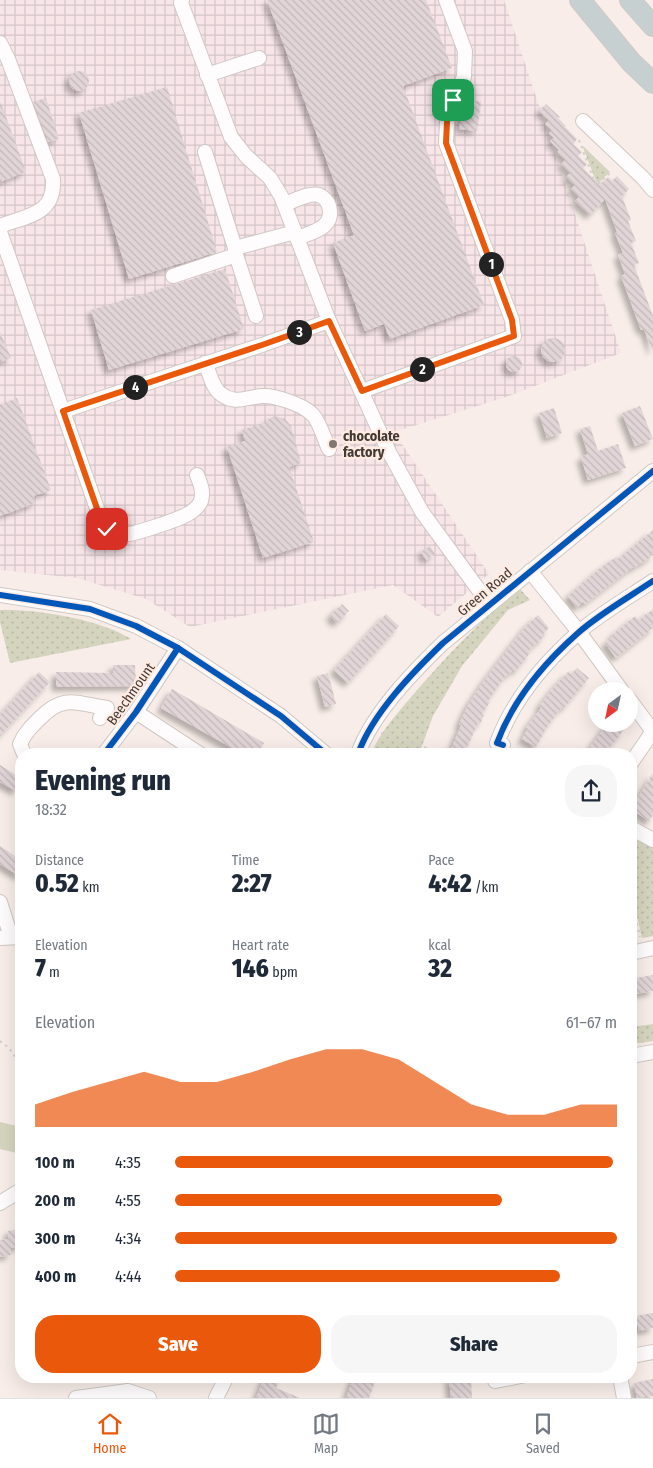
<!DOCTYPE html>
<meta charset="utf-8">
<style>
body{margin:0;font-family:"Fira Sans Condensed",sans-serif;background:#f6f6f7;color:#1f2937;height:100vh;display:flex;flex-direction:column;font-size:19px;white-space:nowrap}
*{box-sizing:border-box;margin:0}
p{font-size:16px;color:#747a83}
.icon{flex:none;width:28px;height:28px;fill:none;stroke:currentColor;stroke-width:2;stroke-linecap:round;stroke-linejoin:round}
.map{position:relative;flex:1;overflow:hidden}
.drawer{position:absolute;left:15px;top:748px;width:622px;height:635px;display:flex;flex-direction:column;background:#fff;border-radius:20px;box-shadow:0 5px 20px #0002}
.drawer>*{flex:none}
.needle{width:32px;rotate:213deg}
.buttons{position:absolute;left:588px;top:682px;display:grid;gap:10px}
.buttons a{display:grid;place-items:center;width:50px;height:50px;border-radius:50%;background:#fff;box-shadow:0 5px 20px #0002;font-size:25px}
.pin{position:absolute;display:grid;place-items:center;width:42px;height:42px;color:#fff;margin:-21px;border-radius:10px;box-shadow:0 2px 8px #0006}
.km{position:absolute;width:25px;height:25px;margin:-12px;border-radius:50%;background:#222;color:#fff;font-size:14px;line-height:25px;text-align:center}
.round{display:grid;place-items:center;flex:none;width:52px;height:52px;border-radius:20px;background:#f6f6f7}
.overview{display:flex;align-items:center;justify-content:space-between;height:85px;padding:0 20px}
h1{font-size:28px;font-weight:800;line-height:38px}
.figures{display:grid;grid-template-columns:repeat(3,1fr);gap:8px;height:85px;padding:5px 20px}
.figures div{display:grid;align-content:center}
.figures b{font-size:25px;font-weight:800}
.figures small{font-size:14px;font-weight:400}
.figures p{font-size:14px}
.chart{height:140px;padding:10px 20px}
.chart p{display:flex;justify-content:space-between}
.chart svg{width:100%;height:90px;margin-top:5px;fill:#ea580c;opacity:.7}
.primary-button{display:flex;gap:10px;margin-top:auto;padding:10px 20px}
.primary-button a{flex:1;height:58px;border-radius:20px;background:#ea580c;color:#fff;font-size:20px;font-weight:800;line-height:58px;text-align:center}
.primary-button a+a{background:#f6f6f7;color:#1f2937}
ul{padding:0 20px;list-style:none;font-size:16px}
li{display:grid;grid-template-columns:80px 60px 1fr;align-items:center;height:38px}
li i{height:12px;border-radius:6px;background:#ea580c}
.dock{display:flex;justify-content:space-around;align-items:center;height:70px;border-top:1px solid #e0e1e3;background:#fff;font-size:14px;color:#747a83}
.dock a{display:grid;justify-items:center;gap:2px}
.dock .current{color:#ea580c}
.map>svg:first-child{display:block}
.industrial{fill:url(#industrial-grid)}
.grass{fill:url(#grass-dots)}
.pitch{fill:#d5d5bf}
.building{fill:url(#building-back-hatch);filter:url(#shadow)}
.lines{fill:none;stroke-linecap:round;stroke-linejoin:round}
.minor-casing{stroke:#d0c8c4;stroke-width:16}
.highway-casing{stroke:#cfc9c7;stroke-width:22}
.path{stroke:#d4cfce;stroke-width:2;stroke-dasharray:2.5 4;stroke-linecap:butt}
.minor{stroke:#fefcfc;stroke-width:14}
.highway{stroke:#c7d0d1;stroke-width:20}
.cycleway-casing{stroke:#ffebe1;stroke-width:9}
.cycleway{stroke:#0057b8;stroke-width:6}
.route-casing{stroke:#fff;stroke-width:10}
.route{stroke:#ea580c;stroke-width:6}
.poi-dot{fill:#817874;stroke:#ffebe1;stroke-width:2}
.labels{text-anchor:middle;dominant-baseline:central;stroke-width:4.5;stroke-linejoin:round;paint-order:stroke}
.poi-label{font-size:14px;font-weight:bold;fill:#413935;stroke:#ffebe1;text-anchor:start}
.street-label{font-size:14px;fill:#413935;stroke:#ffebe1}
</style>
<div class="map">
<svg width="653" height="1398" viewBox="0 0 653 1398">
<defs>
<pattern id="industrial-grid" width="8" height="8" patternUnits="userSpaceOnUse" patternTransform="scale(1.25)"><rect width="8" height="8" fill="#f7e5e8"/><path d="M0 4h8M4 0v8" fill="none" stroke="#d5c5c8"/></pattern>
<pattern id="grass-dots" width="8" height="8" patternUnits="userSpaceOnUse" patternTransform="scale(1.25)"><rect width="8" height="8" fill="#d5d5bf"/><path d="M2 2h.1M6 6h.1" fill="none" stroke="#b8b8a5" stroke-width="1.8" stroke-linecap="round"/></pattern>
<pattern id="building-back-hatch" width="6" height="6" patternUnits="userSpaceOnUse" patternTransform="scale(1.25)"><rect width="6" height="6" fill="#e2d5d7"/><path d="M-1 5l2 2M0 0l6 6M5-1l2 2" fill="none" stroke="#c3b8b9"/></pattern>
<filter id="shadow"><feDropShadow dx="-4.5" dy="4.5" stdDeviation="2.5" flood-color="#0004"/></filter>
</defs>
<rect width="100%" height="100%" fill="#f8ede8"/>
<!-- industrial -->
<polygon class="industrial" points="0,0 504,0 621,353 506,397 394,432 489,574 438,617 393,585 190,627 146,599 77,578 0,570"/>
<!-- grass -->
<g class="grass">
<polygon points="582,145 610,172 597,184"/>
<path d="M517,590H521L530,600L508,610L462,666L433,716L419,754H371C380,732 396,715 411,697C444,659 478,623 517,590Z"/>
<path d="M0,610C38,609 99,619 131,639L10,663L0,622Z"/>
<polygon points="631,834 653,846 653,936 642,938 631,890"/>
<polygon points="653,1024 653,1041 631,1044 631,1027"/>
</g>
<!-- pitch -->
<polygon class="pitch" points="0,1122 21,1127 21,1154 0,1149"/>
<!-- building -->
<g class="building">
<polygon points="267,0 426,0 452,68 403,86 484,305 390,339 384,324 365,331 333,243 354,235"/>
<circle cx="79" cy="81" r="10"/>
<polygon points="167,87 217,252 129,279 79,113"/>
<polygon points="46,98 59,139 48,142 33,102"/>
<polygon points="464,99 481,102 477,131 459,129"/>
<polygon points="0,103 1,103 26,172 0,182"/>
<polygon points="546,104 560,117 558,118 566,126 565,127 577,139 573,144 582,152 578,156 587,164 583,168 600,185 608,177 612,181 617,176 629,189 622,196 631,220 628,221 636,241 631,243 639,263 634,265 653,316 653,352 644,329 641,330 621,276 625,274 618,255 623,253 615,233 617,232 605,199 590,215 575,201 579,197 571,189 575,185 566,177 570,173 561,164 566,160 557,152 559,150 550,141 554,138 549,133 552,130 545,124 549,120 539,111"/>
<polygon points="225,269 244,329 109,370 91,310"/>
<polygon points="0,332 11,358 0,362"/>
<circle cx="553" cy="350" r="12"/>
<circle cx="514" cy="364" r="8"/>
<polygon points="17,398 51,490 34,496 36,503 0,516 0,405"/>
<polygon points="640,406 653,439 635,446 622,413"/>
<polygon points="554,408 562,433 547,438 539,413"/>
<polygon points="276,416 285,419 291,426 301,463 289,467 314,542 263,558 227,447 245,441 242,430 264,423 272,417"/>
<polygon points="590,426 598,451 618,444 626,468 588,480 581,457 588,454 580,429"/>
<polygon points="653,530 653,555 643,563 642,562 634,568 633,567 585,604 583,602 577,608 568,596 599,569 616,557 618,559"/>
<polygon points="430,546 435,554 426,560 421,552"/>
<polygon points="342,604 349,611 337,623 330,616"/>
<polygon points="653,609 653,628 616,658 605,643 613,637 612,635 635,616 639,620"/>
<polygon points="386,614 399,626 348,683 334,670"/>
<polygon points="538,615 549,628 543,634 545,636 528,651 530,653 516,671 513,669 509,675 507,674 488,701 490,702 482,714 484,715 480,724 478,723 464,754 455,754 450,752 461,725 459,724 468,705 483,682 511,645 526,626"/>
<polygon points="113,665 135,665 136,686 56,687 56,672 113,673"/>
<polygon points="577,668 589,678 564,708 562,707 547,727 536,747 522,739 528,728 526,728 541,708 539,706 553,688 568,672 571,674"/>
<polygon points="39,672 50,682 0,736 0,715"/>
<polygon points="328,673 336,704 325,707 317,676"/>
<polygon points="172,689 264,743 258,754 243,754 161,708"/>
<polygon points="607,724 618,724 623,728 623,731 605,754 585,754"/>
<polygon points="0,765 21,778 21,782 16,791 0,782"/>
<polygon points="653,773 653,815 649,821 631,809"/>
<polygon points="0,846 21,860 21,877 0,864"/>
<polygon points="653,975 653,991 631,995 631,979"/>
<polygon points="21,1229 21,1246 10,1248 11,1255 0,1257 0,1240 9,1239 8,1231"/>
<polygon points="653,1313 653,1328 639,1331 636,1316"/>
<polygon points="265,1376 281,1376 276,1388 300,1398 256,1398"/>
<polygon points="354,1376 377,1376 369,1398 346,1398"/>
<polygon points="471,1376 472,1398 451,1398 449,1378"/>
<polygon points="653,1379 653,1396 637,1398 634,1383"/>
</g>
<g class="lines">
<!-- minor casing -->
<g class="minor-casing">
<g id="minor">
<polyline points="182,0 181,3 231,137 246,156 270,178 281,196 329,321 389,452 422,512 489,604"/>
<path d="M0,43L8,59L53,179C55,215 28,215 0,226"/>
<polyline points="207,75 259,58"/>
<polyline points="583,121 643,178 653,190"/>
<polyline points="205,152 235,248"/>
<path d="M285,204C294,201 309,192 319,195C324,197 328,202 329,206C335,228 313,232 297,238"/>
<path d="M0,232L101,520C107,528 112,535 122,535C133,535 177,520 188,514C193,511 199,506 201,501C204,491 200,483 197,475"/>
<polyline points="236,255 256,316"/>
<polyline points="173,276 236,255 235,248 295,232"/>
<path d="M205,363C210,373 212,388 221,394C235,405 246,397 262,396C275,395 303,405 312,414C319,420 325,441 329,449"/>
<polyline points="362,391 514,336 512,320 446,143 447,122 453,100 464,77 465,51 446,0"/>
<polyline points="63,411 262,345 329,321"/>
<polyline points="530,571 579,632 622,691"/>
<polyline points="0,595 90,609 136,626 178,648 281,716 326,754"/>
<polyline points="629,699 652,730 649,737 631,763"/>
<polyline points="136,712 200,754"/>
<path d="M503,745L497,743C513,700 544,663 578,633C598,615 629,597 653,581"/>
<path d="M24,754L20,744C24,734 31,727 39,719C63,694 75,703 107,708L100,718"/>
<polyline points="104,754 136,712 178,648"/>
<path d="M358,754C372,714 413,672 443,643L653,471"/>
<polyline points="631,828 653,840"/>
<polyline points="0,902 11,937"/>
<polyline points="0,938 21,937"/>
<polyline points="631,953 653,948"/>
<polyline points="631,1056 653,1052"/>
<polyline points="0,1203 21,1190"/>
<polyline points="631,1356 653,1352"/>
<polyline points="620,1376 624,1398"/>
<polyline points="495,1381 521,1376"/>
<polyline points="76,1398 128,1391 149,1398"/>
<polyline points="216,1398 227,1376"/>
</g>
</g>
<!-- highway casing -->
<g class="highway-casing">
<g id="highway">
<polyline points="580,0 631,62 653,83"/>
<polyline points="630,0 653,26"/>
</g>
</g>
<!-- path -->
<g class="path">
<polyline points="579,140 596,186 611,172"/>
<polyline points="381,733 445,754"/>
<polyline points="631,898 640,937"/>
<polyline points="0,1041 9,1048 21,1065"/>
</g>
<!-- minor -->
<use href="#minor" class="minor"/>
<!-- highway -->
<use href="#highway" class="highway"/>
<!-- cycleway casing -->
<g class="cycleway-casing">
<g id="cycleway">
<polyline points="0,595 90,609 136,626 178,648 281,716 326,754"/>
<path d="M503,745L497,743C513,700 544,663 578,633C598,615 629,597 653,581"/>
<polyline points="104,754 136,712 178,648"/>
<path d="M358,754C372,714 413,672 443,643L653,471"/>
</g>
</g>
<!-- cycleway -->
<use href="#cycleway" class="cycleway"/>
</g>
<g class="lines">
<!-- route casing -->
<g class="route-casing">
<polyline id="route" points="107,529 101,520 63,411 262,345 329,321 362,391 514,336 512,320 446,143 447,122 453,100"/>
</g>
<!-- route -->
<use href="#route" class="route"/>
</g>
<!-- markers -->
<circle class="poi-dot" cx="333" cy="444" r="5"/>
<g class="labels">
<!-- poi labels -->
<g class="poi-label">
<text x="343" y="436">chocolate<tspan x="343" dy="16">factory</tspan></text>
</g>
<!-- street labels -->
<g class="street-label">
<text transform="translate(485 592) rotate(-40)">Green Road</text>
<text transform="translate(131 694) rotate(-55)">Beechmount</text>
</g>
</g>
</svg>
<div class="buttons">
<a><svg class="needle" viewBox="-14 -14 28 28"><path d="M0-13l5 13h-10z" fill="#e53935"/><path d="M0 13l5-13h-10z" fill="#747a83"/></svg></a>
</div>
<div class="pin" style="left:453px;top:100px;background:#1e9e55"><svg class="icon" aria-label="arrive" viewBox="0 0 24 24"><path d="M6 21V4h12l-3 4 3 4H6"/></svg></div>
<div class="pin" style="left:107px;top:529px;background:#d93025"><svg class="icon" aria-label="check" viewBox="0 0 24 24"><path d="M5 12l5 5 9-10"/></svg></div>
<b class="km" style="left:491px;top:264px">1</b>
<b class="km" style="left:422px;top:369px">2</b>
<b class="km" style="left:299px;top:332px">3</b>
<b class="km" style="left:135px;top:387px">4</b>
<section class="drawer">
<div class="overview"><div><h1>Evening run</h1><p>18:32</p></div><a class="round"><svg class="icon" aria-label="share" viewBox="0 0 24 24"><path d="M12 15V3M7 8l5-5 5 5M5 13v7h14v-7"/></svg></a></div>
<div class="figures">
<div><p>Distance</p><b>0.52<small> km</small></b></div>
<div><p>Time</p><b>2:27</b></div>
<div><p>Pace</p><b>4:42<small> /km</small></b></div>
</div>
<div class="figures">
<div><p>Elevation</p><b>7<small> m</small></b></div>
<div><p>Heart rate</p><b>146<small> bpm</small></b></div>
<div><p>kcal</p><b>32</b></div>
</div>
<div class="chart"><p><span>Elevation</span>61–67 m</p>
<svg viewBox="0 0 160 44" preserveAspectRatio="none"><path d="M0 44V33L10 27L20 22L30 17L40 22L50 22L60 17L70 11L80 6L90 6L100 11L110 22L120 33L130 38L140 38L150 33L160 33V44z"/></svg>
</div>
<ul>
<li><b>100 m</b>4:35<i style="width:99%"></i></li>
<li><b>200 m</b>4:55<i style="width:74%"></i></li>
<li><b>300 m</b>4:34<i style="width:100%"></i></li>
<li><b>400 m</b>4:44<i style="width:87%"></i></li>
</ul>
<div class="primary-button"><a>Save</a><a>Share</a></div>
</section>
</div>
<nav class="dock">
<a class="current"><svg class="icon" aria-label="home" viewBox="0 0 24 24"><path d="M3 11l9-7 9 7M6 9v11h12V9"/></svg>Home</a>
<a><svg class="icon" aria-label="map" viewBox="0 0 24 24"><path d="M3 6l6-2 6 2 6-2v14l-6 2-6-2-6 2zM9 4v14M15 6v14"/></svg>Map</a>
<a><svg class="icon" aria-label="saved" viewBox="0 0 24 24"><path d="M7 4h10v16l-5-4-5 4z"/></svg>Saved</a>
</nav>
